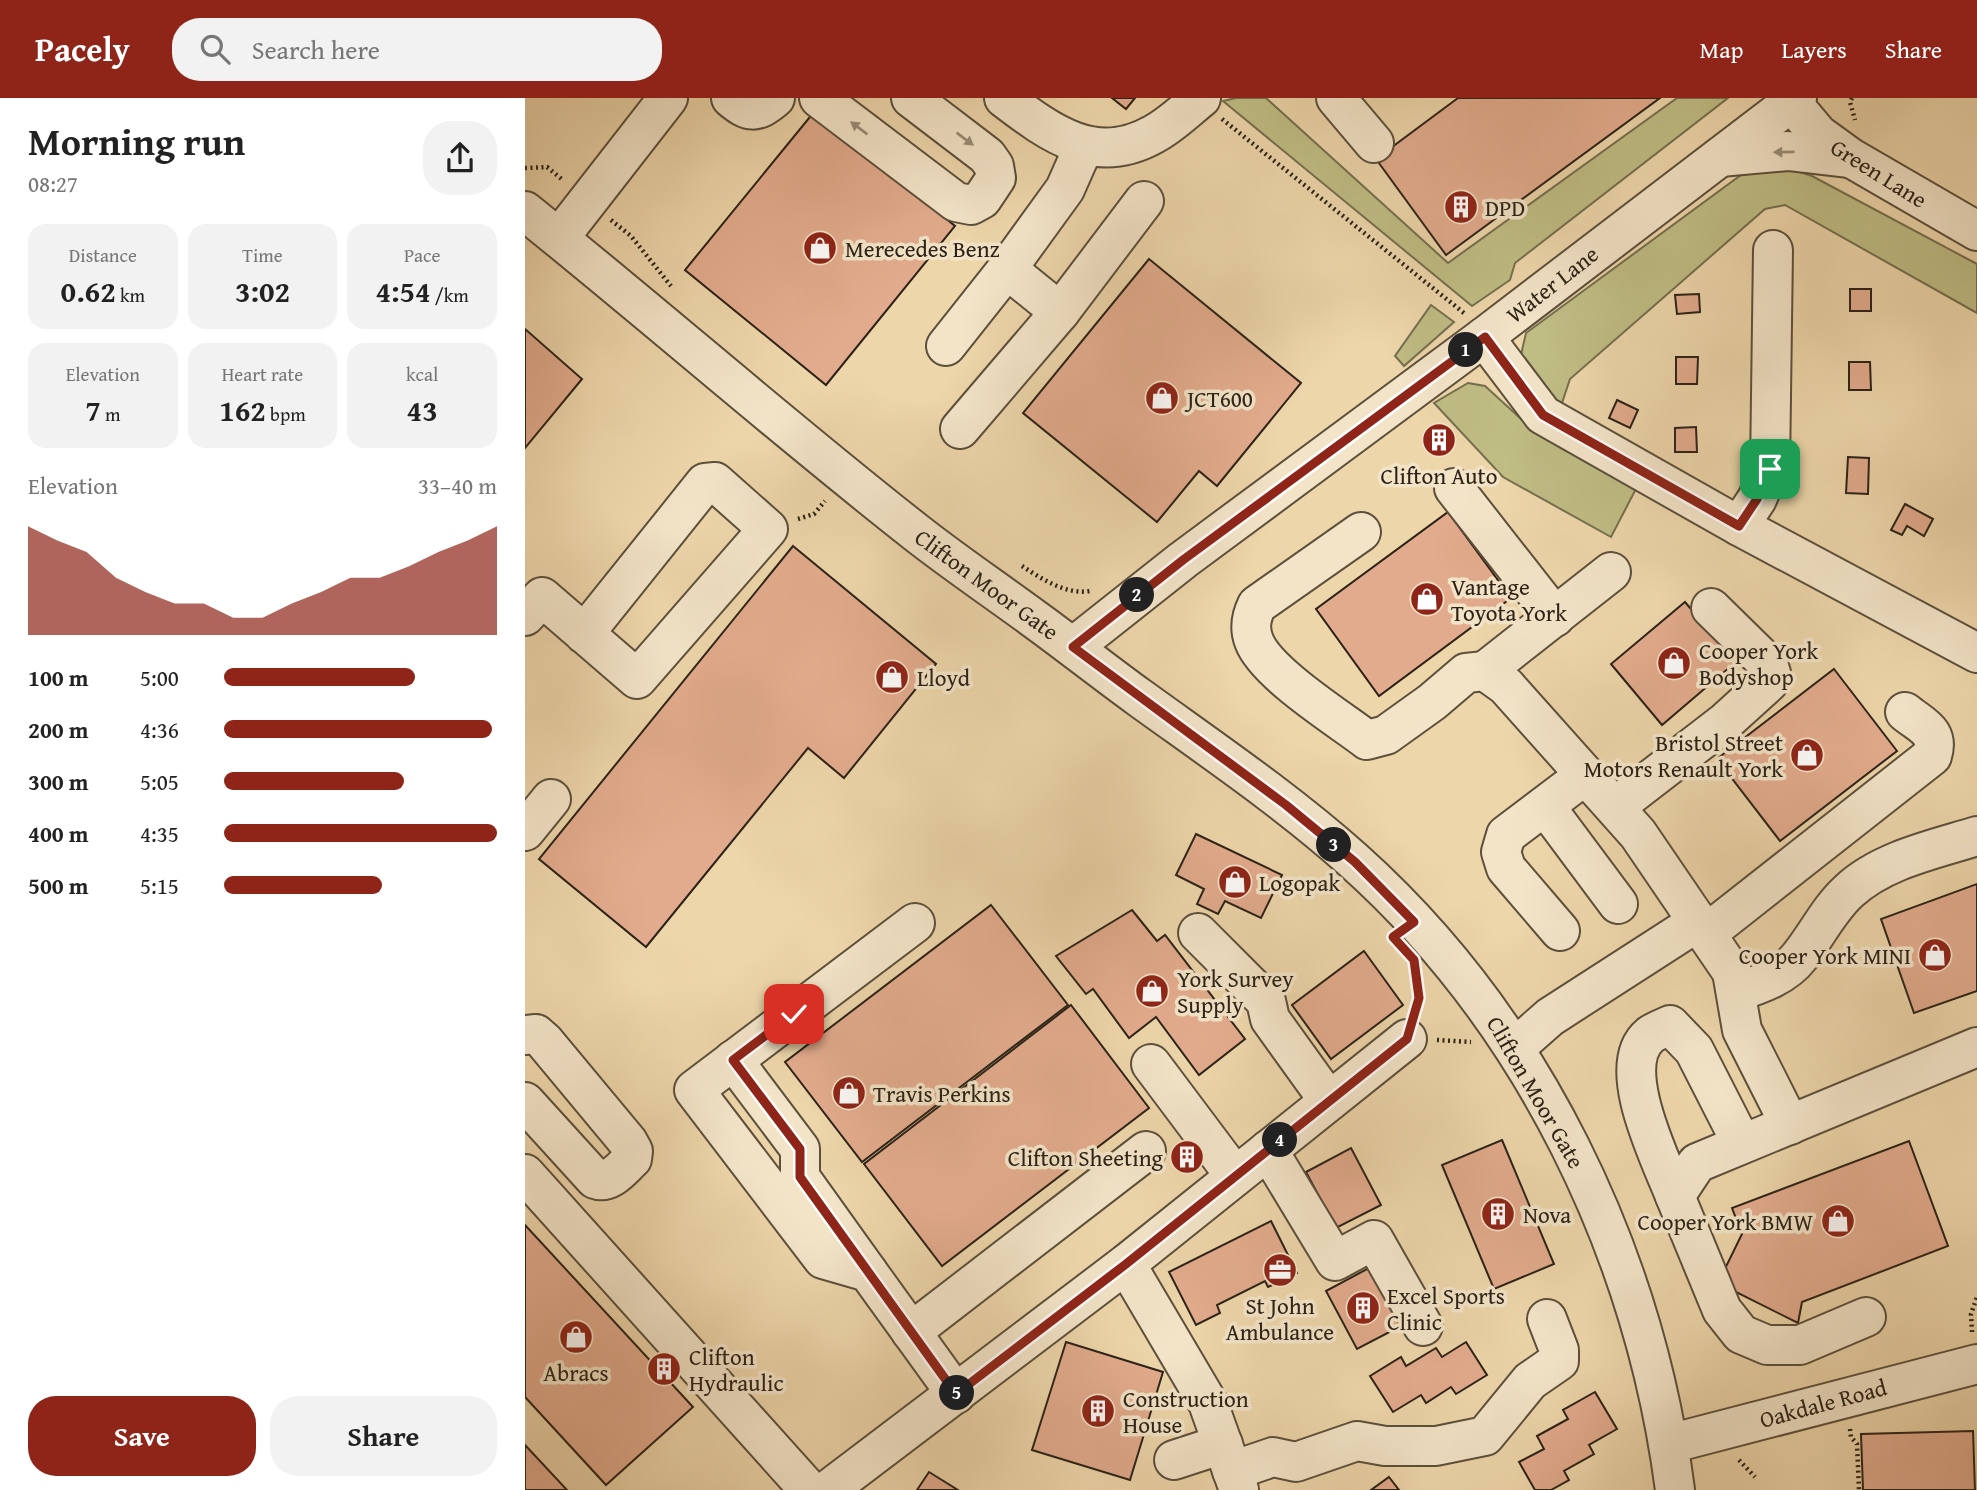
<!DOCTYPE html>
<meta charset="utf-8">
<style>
body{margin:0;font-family:"Gentium Book Plus",serif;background:#f2f2f2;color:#222;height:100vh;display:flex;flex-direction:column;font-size:26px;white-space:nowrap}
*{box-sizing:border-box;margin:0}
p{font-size:23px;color:#767676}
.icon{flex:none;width:38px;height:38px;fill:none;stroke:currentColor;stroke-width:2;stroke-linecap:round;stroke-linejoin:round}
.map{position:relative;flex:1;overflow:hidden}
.side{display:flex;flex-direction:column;background:#fff;width:525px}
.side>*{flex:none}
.pin{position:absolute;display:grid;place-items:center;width:60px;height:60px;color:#fff;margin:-30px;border-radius:14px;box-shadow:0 4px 10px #0006}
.km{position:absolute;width:35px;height:35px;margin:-18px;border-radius:50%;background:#222;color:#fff;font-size:19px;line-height:35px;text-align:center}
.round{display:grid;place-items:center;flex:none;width:74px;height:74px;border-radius:28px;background:#f2f2f2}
.headline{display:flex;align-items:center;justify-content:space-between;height:119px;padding:0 28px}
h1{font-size:38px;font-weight:600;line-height:52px}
.stats{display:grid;grid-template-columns:repeat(3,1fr);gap:10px;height:119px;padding:7px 28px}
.stats div{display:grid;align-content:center;border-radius:18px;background:#f2f2f2;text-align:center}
.stats b{font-size:30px;font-weight:600}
.stats small{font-size:19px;font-weight:400}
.stats p{font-size:19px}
.chart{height:196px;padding:14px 28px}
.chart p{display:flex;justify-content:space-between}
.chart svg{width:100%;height:126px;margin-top:7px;fill:#8f2418;opacity:.7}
.action{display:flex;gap:14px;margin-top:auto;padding:14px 28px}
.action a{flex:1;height:80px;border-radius:28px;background:#8f2418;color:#fff;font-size:28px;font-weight:600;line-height:80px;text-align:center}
.action a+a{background:#f2f2f2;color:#222}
ul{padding:0 28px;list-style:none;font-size:23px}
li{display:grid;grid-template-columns:112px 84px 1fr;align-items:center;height:52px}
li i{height:18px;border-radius:9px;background:#8f2418}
header{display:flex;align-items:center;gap:42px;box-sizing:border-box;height:98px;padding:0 35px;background:#8f2418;color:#fff}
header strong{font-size:33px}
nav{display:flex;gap:38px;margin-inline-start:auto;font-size:24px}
.search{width:490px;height:63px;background:#f2f2f2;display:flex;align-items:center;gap:18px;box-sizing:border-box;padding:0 24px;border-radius:28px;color:#767676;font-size:26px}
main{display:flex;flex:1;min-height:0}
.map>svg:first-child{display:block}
.green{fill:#bfbc84;stroke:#756f4e;stroke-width:2}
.building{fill:#e2ab8d;stroke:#2b2217;stroke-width:2}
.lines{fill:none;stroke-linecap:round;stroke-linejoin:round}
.minor-casing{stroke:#5c4f3c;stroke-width:42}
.path{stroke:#2b2217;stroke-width:4.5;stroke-dasharray:2 3.5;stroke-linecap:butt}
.minor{stroke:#f3e4c8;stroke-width:38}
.oneway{fill:#998d78}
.route-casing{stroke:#fff;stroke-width:14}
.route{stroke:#8f2418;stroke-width:9}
.labels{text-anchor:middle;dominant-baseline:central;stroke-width:7;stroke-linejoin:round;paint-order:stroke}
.street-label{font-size:23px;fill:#2b2217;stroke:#f3e4c8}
.poi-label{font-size:23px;fill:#2b2217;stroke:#f3e4c8;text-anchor:start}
</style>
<header>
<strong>Pacely</strong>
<div class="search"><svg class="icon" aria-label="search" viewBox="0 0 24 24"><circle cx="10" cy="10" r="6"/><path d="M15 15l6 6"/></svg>Search here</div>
<nav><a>Map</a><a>Layers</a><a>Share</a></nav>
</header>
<main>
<section class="side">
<div class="headline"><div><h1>Morning run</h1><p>08:27</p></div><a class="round"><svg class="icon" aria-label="share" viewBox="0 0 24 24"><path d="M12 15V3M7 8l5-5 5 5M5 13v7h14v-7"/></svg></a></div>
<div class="stats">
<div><p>Distance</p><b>0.62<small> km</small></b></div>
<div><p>Time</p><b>3:02</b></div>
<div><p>Pace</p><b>4:54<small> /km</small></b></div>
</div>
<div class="stats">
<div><p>Elevation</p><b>7<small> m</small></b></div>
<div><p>Heart rate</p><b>162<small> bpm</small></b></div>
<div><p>kcal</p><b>43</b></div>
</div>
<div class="chart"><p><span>Elevation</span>33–40 m</p>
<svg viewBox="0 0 160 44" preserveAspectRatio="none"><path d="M0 44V6L10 11L20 15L30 24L40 29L50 33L60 33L70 38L80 38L90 33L100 29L110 24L120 24L130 20L140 15L150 11L160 6V44z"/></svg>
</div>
<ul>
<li><b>100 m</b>5:00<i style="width:70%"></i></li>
<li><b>200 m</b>4:36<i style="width:98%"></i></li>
<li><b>300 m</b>5:05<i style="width:66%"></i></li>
<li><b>400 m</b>4:35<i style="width:100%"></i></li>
<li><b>500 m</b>5:15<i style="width:58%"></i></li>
</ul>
<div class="action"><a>Save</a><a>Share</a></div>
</section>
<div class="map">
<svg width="1452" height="1392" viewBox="0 0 1452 1392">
<rect width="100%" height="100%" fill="#edd6aa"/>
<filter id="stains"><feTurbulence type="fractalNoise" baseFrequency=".00286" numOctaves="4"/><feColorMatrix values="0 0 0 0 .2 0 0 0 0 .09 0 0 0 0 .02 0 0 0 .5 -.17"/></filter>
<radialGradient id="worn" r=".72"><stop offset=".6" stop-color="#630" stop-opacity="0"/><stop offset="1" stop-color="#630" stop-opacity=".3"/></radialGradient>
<!-- green -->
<g class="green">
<polygon points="711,0 741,0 923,165 1152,0 1203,0 990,165 985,182 947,208 698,3"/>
<polygon points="1260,69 1287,78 1452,166 1452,215 1260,107 1240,111 1045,281 1035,311 995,261 1001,235 1220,74"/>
<polygon points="906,207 929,224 879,268 870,258"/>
<polygon points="943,285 960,288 1005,329 1113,387 1086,439 978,379 909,305"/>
</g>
<!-- building -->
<g class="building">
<polygon points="587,0 610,0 601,11"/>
<polygon points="933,0 1135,0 921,157 851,61"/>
<polygon points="289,14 430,128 301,287 160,172"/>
<polygon points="624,161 776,285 692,388 674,373 632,424 498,315"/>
<rect x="1325" y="191" width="21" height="22"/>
<polygon points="1174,196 1175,214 1152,216 1150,197"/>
<polygon points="0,231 57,281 0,350"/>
<polygon points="1151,259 1173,259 1172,286 1151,286"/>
<polygon points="1324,264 1345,264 1346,292 1324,292"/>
<polygon points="1092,302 1113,312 1105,330 1084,320"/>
<polygon points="1171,329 1172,354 1150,354 1150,330"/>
<polygon points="915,330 925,344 914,353 903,340"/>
<polygon points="1323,359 1344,360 1343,396 1321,395"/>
<polygon points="1380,406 1408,421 1399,438 1382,428 1377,437 1366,432"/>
<polygon points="923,414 986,500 854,598 791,511"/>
<polygon points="268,448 411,566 319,680 283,650 121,849 14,761"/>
<polygon points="1160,504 1211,564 1137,627 1086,566"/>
<polygon points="1309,571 1372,653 1255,743 1192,661"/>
<polygon points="671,736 757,777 736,820 700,803 693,816 672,806 679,791 651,777"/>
<polygon points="1452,786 1452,893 1389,915 1356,821"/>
<polygon points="466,807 543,907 337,1064 260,964"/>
<polygon points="607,812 632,843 640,837 720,941 674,977 631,919 604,940 568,891 561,896 531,858"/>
<polygon points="839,853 878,907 806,961 767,907"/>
<polygon points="546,907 624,1010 417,1168 339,1066"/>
<polygon points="977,1042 1029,1166 969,1191 917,1067"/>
<polygon points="1384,1043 1423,1148 1277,1204 1273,1225 1193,1185 1217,1136 1207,1110"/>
<polygon points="661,1045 676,1064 663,1073 648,1055"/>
<polygon points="826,1050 856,1107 811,1130 781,1074"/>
<polygon points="746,1123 772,1175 743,1189 740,1183 692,1207 695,1215 671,1227 644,1174"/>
<polygon points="0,1127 168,1309 81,1387 0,1299"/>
<polygon points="844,1170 876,1228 832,1251 801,1193"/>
<polygon points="541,1244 638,1274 605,1382 507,1352"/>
<polygon points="941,1244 962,1277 931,1296 926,1289 901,1305 896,1297 868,1314 845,1278 876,1259 881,1268 911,1250 917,1259"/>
<polygon points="134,1258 151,1277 144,1284 127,1264"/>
<polygon points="1070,1294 1092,1331 1064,1347 1069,1356 1039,1373 1044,1382 1026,1392 1010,1392 994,1364 1019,1351 1012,1338 1043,1321 1038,1312"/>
<polygon points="1448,1333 1450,1392 1338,1392 1336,1336"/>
<polygon points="0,1347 42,1392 0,1392"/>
<polygon points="404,1374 433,1392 392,1392"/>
<polygon points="864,1379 874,1392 846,1392"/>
</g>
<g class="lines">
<!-- minor casing -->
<g class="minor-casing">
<g id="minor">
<path d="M206,0C224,15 231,16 250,0"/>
<polyline points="294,0 431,104 446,107 457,101 471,80 469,68 462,58 386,0"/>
<path d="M479,0C526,36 571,69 629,36C646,27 661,12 676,0"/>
<polyline points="811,0 849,45"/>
<polyline points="1266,4 1293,36 1326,60 1452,133"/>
<polyline points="1195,59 1263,53 1323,60"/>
<path d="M0,113C132,219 259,331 393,436C430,465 470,492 508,520C544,546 579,574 615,600C687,652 762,703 828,762C1008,923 1119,1154 1150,1392"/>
<polyline points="34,140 143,0"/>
<polyline points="535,214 619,103"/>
<polyline points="959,239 1018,317 1214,428 1452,555"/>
<polyline points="421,248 482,171"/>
<polyline points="435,331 535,214 482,171 540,91 559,48"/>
<polyline points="929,390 1030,519"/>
<polyline points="1214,428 1232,401 1245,371 1248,152"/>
<path d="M836,434L732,507C726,519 724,530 729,543C741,575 813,620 842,642L861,637L907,604L941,575L960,573L981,588L1113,736L1207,874L1217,932L1265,1027"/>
<polyline points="0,518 17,499 112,581 243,431 190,384 180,385 59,536"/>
<polyline points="548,549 658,462 959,239 1272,0"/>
<polyline points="960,573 1086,474"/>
<polyline points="1020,708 1093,806"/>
<polyline points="1090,709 1200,624 1244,584 1246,575 1243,566 1186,510"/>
<polyline points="0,733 26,701"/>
<polyline points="390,825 169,992 298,1161 343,1174 431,1296"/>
<polyline points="1035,833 981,770 976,754 981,737 1059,678"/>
<polyline points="673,835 741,903 745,921 804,1003"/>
<path d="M1182,835L1407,658C1415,633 1397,628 1380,614"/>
<path d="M1211,894C1234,887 1260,878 1275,858C1292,837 1304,811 1324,793C1357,762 1410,751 1452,738"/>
<path d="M0,937L11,936L19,943L103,1044L108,1053L107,1061C97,1070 85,1087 70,1081L0,1004"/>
<polyline points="991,949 1025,919 1174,823"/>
<polyline points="208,962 275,1051 275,1079 343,1174"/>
<polyline points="626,966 710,1078"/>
<path d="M1217,1046L1169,952L1145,927C1139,930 1130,933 1125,937C1088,968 1136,1062 1150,1098L1172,1065L1452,949"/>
<polyline points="743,1052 810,1163 849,1142 898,1228"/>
<polyline points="0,1076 284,1392"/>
<polyline points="1150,1098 1197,1212 1216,1236 1242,1247 1275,1247 1341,1219"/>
<polyline points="601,1166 683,1305 714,1392"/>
<polyline points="386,1234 621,1053"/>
<polyline points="1144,1346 1452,1266"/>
<polyline points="649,1362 698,1346"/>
<polyline points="707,1373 748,1359 771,1364 832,1343 860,1348 911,1348 960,1338 1005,1283 1034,1263 1034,1252 1022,1221"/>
<polyline points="303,1392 601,1166 882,941"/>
</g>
</g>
<!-- path -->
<g class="path">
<polyline points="1327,0 1325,4 1330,22"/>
<polyline points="697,21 939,215"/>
<polyline points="0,70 22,69 39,83"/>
<polyline points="86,122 106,138 146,188"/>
<polyline points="273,421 289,416 300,403"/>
<path d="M497,468C517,481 541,497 565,493"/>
<polyline points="890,875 894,900 891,911"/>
<polyline points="912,942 946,944"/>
<polyline points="1447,1234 1446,1216 1452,1199"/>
<polyline points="1325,1331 1326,1339 1332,1346 1334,1392"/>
<polyline points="1214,1362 1230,1379"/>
</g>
<!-- minor -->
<use href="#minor" class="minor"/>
</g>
<!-- one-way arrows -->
<defs><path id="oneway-solid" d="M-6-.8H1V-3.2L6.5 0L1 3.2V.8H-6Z" transform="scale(1.75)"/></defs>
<g class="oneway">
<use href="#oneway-solid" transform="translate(334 30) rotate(-143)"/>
<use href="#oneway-solid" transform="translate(440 41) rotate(37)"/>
<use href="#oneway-solid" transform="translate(1259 54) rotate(179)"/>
</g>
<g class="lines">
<!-- route casing -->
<g class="route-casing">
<polyline id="route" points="269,916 208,962 275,1051 275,1079 431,1296 601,1166 882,941 894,900 889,862 868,839 889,824 830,764 761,707 548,549 658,462 960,239 1018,317 1214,428 1232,401 1245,371"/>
</g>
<!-- route -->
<use href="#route" class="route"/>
</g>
<!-- icons -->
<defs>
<g id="building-disc" transform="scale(1.75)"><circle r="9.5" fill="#8f2418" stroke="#f3e4c8"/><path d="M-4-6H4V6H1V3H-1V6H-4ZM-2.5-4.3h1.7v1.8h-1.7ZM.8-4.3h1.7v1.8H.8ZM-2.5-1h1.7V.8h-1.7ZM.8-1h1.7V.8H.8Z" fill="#fff"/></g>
<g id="shop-disc" transform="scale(1.75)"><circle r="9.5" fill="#8f2418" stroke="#f3e4c8"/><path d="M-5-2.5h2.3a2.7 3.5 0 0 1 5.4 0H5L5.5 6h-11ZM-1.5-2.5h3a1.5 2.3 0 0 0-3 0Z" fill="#fff"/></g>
<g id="office-disc" transform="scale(1.75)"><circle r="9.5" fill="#8f2418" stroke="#f3e4c8"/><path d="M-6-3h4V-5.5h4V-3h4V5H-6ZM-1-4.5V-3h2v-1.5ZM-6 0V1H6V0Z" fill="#fff"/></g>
</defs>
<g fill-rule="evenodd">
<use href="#building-disc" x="936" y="109"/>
<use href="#shop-disc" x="295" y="150"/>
<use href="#shop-disc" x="637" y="300"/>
<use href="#building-disc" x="914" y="342"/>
<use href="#shop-disc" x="902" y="501"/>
<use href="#shop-disc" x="1149" y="565"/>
<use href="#shop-disc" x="367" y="579"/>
<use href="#shop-disc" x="1282" y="657"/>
<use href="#shop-disc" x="710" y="784"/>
<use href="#shop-disc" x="1410" y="857"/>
<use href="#shop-disc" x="627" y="893"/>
<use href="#shop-disc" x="324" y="995"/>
<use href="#building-disc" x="662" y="1059"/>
<use href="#building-disc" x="973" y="1116"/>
<use href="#shop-disc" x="1313" y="1123"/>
<use href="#office-disc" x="755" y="1172"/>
<use href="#building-disc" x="838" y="1210"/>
<use href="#shop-disc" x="51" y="1239"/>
<use href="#building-disc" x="139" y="1271"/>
<use href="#building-disc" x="573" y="1313"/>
</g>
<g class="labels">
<!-- street labels -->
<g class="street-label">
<text transform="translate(1354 75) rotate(32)">Green Lane</text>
<text transform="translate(1027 186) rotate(-38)">Water Lane</text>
<text transform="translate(462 486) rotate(36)">Clifton Moor Gate</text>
<text transform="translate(1011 994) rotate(60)">Clifton Moor Gate</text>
<text transform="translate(1298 1305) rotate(-15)">Oakdale Road</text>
</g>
<!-- poi labels -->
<g class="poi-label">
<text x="960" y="109">DPD</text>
<text x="320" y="150">Merecedes Benz</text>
<text x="662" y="300">JCT600</text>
<text x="914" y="377" text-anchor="middle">Clifton Auto</text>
<text x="926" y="488">Vantage<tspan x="926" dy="26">Toyota York</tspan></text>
<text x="1174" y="552">Cooper York<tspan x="1174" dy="26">Bodyshop</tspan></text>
<text x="392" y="579">Lloyd</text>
<text x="1258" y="644" text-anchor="end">Bristol Street<tspan x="1258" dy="26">Motors Renault York</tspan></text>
<text x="734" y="784">Logopak</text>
<text x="1386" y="857" text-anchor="end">Cooper York MINI</text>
<text x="652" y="880">York Survey<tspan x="652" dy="26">Supply</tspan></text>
<text x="348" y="995">Travis Perkins</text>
<text x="638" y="1059" text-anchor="end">Clifton Sheeting</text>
<text x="998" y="1116">Nova</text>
<text x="1288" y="1123" text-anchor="end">Cooper York BMW</text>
<text x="862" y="1197">Excel Sports<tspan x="862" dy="26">Clinic</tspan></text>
<text x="755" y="1207" text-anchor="middle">St John<tspan x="755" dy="26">Ambulance</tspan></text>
<text x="164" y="1258">Clifton<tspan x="164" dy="26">Hydraulic</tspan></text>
<text x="51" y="1274" text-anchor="middle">Abracs</text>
<text x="598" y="1300">Construction<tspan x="598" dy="26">House</tspan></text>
</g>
</g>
<rect width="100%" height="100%" filter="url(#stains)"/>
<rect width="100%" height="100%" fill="url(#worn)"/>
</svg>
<div class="pin" style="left:1245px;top:371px;background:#1e9e55"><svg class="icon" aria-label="arrive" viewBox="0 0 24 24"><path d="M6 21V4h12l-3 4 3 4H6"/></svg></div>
<div class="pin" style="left:269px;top:916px;background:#d93025"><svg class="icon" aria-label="check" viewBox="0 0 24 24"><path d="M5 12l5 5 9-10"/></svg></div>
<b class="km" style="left:941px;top:252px">1</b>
<b class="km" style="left:612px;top:497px">2</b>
<b class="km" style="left:809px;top:747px">3</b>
<b class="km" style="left:755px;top:1042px">4</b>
<b class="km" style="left:432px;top:1295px">5</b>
</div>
</main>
